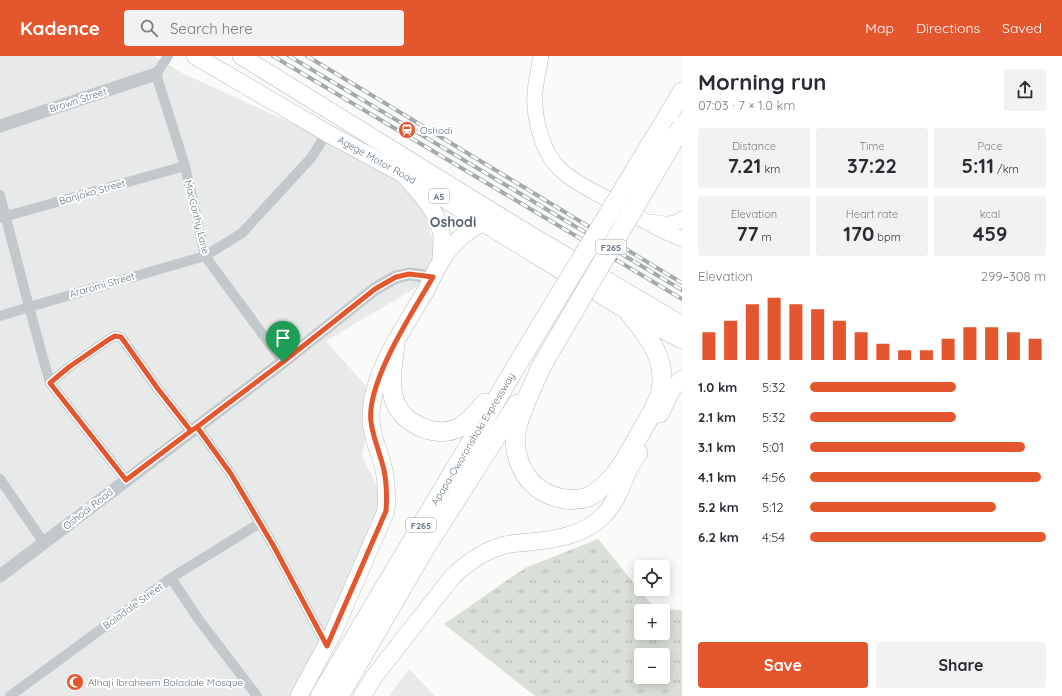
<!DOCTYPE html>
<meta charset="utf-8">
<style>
body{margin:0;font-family:Quicksand,sans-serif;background:#f2f2f3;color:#2b2b33;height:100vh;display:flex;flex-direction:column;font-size:15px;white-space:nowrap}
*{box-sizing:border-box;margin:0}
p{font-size:13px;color:#7c7c81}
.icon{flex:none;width:22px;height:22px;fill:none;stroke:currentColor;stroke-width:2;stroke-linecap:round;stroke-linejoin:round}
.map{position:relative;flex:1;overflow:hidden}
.panel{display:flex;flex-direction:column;background:#fff;width:380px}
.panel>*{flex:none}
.tools{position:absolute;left:634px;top:504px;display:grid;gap:8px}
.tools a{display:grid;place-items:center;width:36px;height:36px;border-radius:4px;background:#fff;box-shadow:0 2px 10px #0003;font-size:20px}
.pin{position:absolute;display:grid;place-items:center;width:34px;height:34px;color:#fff;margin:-41px -17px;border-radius:50% 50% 50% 0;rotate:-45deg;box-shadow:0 0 4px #0007}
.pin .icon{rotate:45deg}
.round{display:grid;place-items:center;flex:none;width:42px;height:42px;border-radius:4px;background:#f2f2f3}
.head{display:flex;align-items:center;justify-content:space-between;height:68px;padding:0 16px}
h1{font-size:22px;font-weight:700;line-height:30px}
.metrics{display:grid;grid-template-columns:repeat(3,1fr);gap:6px;height:68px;padding:4px 16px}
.metrics div{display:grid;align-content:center;border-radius:4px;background:#f2f2f3;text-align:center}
.metrics b{font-size:20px;font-weight:700}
.metrics small{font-size:11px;font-weight:400}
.metrics p{font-size:11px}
.chart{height:112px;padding:8px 16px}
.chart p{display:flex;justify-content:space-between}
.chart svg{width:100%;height:72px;margin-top:4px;stroke:#e4572e;stroke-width:6}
.button{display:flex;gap:8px;margin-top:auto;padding:8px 16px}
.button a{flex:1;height:46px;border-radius:4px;background:#e4572e;color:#fff;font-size:16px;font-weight:700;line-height:46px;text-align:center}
.button a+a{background:#f2f2f3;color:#2b2b33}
ul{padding:0 16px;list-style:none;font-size:13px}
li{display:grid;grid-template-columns:64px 48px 1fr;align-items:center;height:30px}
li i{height:10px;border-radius:5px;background:#e4572e}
header{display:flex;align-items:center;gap:24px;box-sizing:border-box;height:56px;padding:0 20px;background:#e4572e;color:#fff}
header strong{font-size:19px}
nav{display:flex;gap:22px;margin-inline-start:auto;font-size:14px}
.search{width:280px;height:36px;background:#f2f2f3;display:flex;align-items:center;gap:10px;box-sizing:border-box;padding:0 14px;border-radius:4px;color:#7c7c81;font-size:15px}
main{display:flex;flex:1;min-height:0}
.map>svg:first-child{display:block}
.built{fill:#e8e9e9}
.grass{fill:url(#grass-tufts);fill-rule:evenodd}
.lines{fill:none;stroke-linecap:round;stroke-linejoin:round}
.secondary-casing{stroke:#b3babf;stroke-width:16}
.primary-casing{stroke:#b5babe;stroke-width:18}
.trunk-casing{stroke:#b4b9bd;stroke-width:18}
.motorway-casing{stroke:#b4b9bd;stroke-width:20}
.minor{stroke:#c3c8cc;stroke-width:10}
.tertiary{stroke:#c3c8cc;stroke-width:13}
.secondary{stroke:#fff;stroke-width:15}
.primary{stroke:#fff;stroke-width:17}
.trunk{stroke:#fff;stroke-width:17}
.motorway{stroke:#fff;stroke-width:19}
.rail-casing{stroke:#a2aab0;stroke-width:4}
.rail{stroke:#fff;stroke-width:2.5;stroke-dasharray:8;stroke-linecap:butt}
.motorway-bridge-casing{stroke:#b4b9bd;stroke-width:20;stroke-linecap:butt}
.motorway-bridge{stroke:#fff;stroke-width:19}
.route-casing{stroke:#fff;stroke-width:8}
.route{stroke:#e4572e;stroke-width:5}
.labels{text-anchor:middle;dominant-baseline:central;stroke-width:4;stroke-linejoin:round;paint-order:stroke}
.shield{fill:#fff;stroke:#939fa8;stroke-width:1}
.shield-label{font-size:9px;font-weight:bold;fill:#657683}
.street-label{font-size:10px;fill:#657683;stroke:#fff}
.poi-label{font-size:10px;fill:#657683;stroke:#fff;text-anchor:start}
.district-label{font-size:14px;font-weight:bold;fill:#57646e;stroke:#fff}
</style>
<header>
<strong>Kadence</strong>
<div class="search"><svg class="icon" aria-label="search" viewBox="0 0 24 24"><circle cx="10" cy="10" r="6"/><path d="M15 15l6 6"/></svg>Search here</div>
<nav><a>Map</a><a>Directions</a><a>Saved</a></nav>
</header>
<main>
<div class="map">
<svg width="682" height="640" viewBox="0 0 682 640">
<defs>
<pattern id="grass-tufts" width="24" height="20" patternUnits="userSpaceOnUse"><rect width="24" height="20" fill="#dadfd7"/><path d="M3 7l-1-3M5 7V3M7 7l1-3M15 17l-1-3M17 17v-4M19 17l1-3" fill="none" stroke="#b4b9b4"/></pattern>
</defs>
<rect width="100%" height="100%" fill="#fafaf8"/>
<!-- built -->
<g class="built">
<polygon points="0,0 154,0 186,19 415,123 442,216 326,285 372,337 372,354 362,400 388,451 294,640 0,640"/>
<polygon points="409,613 435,640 389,640"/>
</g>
<!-- grass -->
<path class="grass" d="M598,483L655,553L682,554V640H535L444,568L525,512ZM641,555H663V577H641ZM641,599H663V621H641Z"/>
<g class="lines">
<!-- secondary casing -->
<g class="secondary-casing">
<g id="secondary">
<path d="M541,0C539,12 536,24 535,36C533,60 542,97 560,113C573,126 593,135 609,144C633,158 656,173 682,183"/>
<path d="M651,166C662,168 674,170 682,163"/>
</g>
</g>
<!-- primary casing -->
<g class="primary-casing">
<g id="primary">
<path d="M406,121C421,139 440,157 442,182C442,189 441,197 441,204"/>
<polyline points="660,358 672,333 682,323"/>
<path d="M299,640L333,577L386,455C387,440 387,425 383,410C379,395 371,379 371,363C370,319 404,272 425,236C434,219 441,201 455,187C463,179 472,172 482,167"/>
<path d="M362,640L376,618L453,520C468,506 485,494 505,489C513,487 522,487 529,486C555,484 584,479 603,460C616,447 621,432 628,415C631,409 635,403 639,397"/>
</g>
</g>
<!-- trunk casing -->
<g class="trunk-casing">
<g id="trunk">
<polyline points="195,0 327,77 405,119 629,256 682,284"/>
<polyline points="241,0 519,172 682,269"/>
</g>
</g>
<!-- motorway casing -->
<g class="motorway-casing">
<g id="motorway">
<polyline points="660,73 682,36"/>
<path d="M395,288C393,306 389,326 394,343C401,367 435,383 458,372C469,366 477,357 485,347"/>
<path d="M541,311C533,330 523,349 518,368C510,393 521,423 544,436C557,443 574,446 588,441C597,437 610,425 616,417C625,405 633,390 641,376C648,363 658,349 661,335C662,329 662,317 661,311C657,290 641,272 629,256"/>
<polyline points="320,640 523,299"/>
<polyline points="339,640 424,494 517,348"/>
</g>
</g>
<!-- minor -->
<g class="minor">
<polyline points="168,0 156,18 185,110 205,200 283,306"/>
<polyline points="0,139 29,251 50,327 126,424"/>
<polyline points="0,162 185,110"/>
<polyline points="0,260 29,251 205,200 242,177 311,102 327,77"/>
<polyline points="50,327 69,311 108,284 115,280 121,281 158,333 191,375"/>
<polyline points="197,371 231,418 273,489 327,590"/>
<polyline points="0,423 44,487"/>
<polyline points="171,522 199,564 257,640"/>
<polyline points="10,640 171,522 260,467"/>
</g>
<!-- tertiary -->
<g class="tertiary">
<polyline points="0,70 156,18"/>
<polyline points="0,520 283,306 375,233 396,221 409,218 433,221"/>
</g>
<!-- secondary -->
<use href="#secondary" class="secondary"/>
<!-- primary -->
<use href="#primary" class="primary"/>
<!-- trunk -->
<use href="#trunk" class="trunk"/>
<!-- motorway -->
<use href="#motorway" class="motorway"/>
<!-- rail casing -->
<g class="rail-casing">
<g id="rail">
<polyline points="273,0 682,243"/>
<polyline points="289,0 682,234"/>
<polyline points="307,0 682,227"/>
</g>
</g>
<!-- rail -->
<use href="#rail" class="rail"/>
<!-- motorway-bridge casing -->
<g class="motorway-bridge-casing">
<g id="motorway-bridge">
<polyline points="523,299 660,73"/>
<polyline points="541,311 682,70"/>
</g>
</g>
<!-- motorway-bridge -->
<use href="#motorway-bridge" class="motorway-bridge"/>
</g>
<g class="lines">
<!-- route casing -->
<g class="route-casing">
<path id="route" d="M283,306L197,371L191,375L158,333L121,281L115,280L108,284L69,311L50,327L126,424L191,375L197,371L231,418L273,489L327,590L386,455C387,440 387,425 383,410C379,395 373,381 371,366C366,326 413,256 433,221L409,218L396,221L375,233L283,306"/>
</g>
<!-- route -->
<use href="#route" class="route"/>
</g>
<!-- icons -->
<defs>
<g id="station-disc" transform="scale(0.9)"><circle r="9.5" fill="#e4572e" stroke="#fff"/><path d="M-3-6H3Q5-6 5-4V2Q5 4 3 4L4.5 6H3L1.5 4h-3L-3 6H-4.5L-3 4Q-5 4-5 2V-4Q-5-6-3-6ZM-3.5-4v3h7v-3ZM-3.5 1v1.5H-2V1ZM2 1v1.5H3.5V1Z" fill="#fff"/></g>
<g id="mosque-disc" transform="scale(0.9)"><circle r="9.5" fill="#e4572e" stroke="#fff"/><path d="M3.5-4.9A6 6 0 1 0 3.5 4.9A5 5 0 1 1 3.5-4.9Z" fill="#fff"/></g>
</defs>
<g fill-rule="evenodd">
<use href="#station-disc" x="407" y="74"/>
<use href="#mosque-disc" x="75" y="626"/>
</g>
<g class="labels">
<!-- shield labels -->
<g class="shield">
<rect x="429" y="133" width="20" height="14" rx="3"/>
<rect x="596" y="184" width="30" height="14" rx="3"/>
<rect x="406" y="462" width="30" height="14" rx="3"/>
</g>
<g class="shield-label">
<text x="439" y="140">A5</text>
<text x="611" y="191">F265</text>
<text x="421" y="469">F265</text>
</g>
<!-- street labels -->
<g class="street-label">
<text transform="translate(78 44) rotate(-18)">Brown Street</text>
<text transform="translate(377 104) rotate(29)">Agege Motor Road</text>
<text transform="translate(92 136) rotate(-16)">Banjoko Street</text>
<text transform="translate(197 161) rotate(76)">MacCarthy Lane</text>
<text transform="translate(102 229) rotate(-16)">Araromi Street</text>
<text transform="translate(473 383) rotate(-59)">Apapa-Oworonshoki Expressway</text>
<text transform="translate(88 453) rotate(-38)">Oshodi Road</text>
<text transform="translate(133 550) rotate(-36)">Boladale Street</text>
</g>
<!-- poi labels -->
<g class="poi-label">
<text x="420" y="74">Oshodi</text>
<text x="88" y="626">Alhaji Ibraheem Boladale Mosque</text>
</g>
<!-- district labels -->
<g class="district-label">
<text x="453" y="166">Oshodi</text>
</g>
</g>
</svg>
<div class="tools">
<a><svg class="icon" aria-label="locate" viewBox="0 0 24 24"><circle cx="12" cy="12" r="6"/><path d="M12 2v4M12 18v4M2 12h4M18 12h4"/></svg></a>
<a>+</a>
<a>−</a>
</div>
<div class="pin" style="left:283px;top:306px;background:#1e9e55"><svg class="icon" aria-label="arrive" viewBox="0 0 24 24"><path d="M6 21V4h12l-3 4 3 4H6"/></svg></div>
</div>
<section class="panel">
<div class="head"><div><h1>Morning run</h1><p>07:03 · 7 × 1.0 km</p></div><a class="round"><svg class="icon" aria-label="share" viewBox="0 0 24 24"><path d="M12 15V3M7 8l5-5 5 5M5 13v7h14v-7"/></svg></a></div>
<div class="metrics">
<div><p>Distance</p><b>7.21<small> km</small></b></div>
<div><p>Time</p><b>37:22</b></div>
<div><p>Pace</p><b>5:11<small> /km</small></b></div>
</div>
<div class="metrics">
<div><p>Elevation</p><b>77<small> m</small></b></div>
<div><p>Heart rate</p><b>170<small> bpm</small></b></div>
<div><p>kcal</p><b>459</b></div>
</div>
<div class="chart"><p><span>Elevation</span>299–308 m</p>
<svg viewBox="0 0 160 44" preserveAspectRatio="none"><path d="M5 44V27M15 44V20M25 44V10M35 44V6M45 44V10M55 44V13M65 44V20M75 44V27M85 44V34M95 44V38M105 44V38M115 44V31M125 44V24M135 44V24M145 44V27M155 44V31"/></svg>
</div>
<ul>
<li><b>1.0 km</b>5:32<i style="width:62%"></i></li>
<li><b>2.1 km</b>5:32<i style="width:62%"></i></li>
<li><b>3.1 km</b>5:01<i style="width:91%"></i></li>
<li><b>4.1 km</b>4:56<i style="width:98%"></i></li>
<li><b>5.2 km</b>5:12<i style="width:79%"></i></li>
<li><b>6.2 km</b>4:54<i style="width:100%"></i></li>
</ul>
<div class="button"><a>Save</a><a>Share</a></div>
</section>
</main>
